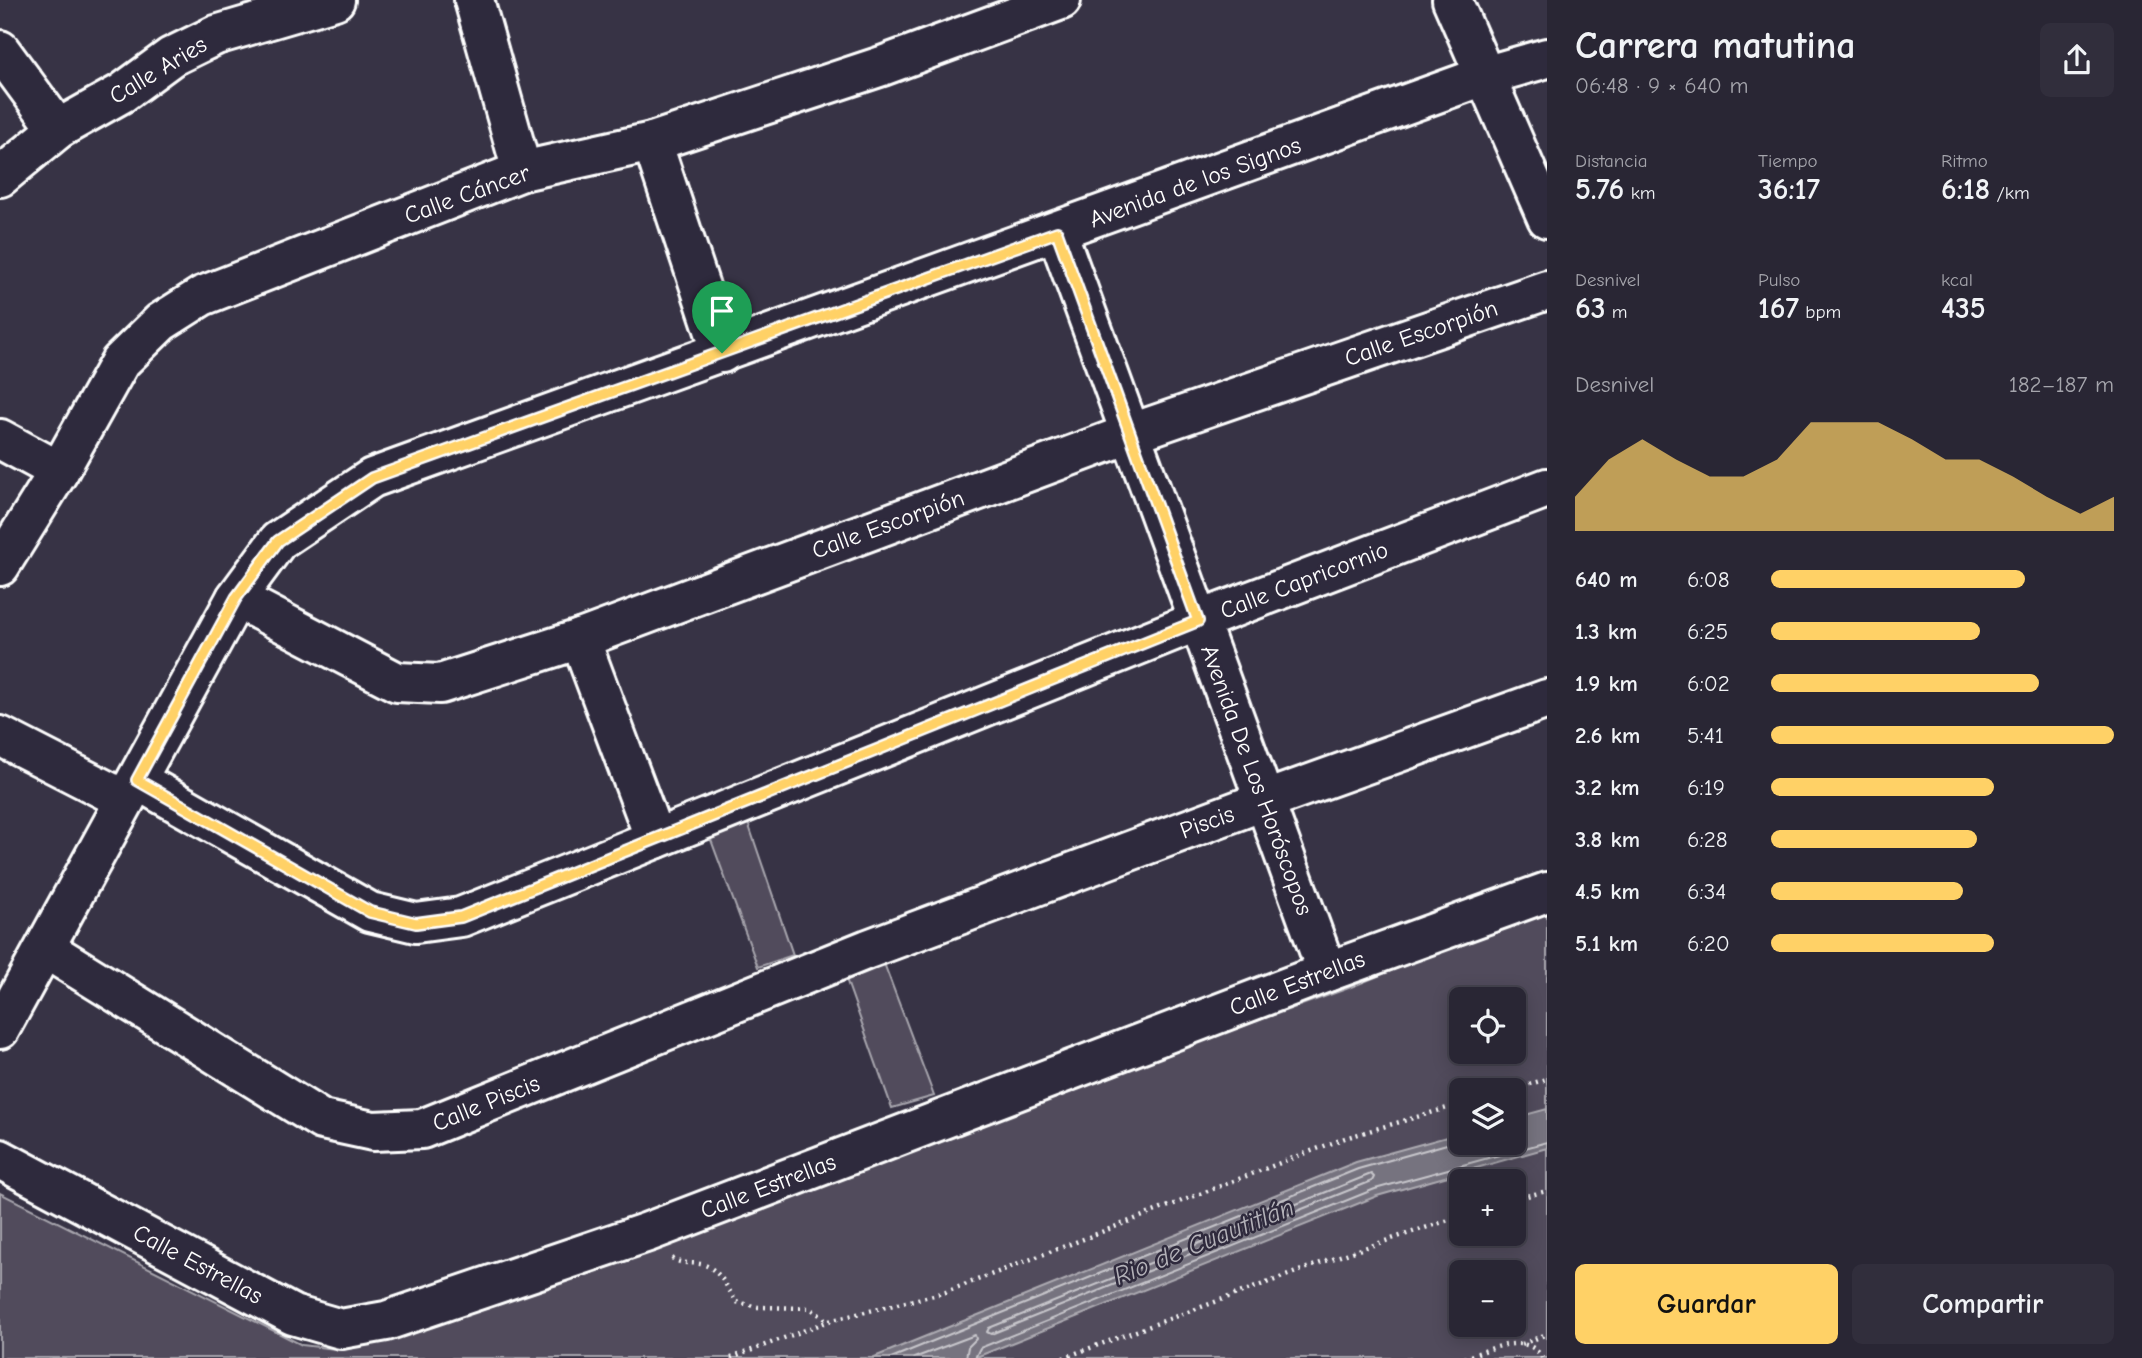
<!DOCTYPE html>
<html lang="es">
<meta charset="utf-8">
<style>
body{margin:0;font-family:"Comic Neue",sans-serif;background:#312e3c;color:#f1f3f6;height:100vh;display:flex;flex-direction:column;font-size:26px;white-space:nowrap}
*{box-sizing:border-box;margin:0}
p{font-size:23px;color:#a5a5ac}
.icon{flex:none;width:38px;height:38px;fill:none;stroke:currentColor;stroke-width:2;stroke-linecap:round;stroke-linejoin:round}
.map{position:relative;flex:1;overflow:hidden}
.sheet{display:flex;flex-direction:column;background:#292634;width:595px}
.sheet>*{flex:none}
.buttons{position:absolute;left:1449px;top:987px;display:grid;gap:14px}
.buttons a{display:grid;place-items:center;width:77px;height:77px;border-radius:10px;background:#292634;box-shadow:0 4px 18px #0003,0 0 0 2px #45434f;font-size:35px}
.pin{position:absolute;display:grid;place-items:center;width:60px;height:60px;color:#fff;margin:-72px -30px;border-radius:50% 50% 50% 0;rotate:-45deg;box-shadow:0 0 7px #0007}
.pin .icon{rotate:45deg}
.round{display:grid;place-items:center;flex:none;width:74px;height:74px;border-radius:10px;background:#312e3c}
.head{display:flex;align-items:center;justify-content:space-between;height:119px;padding:0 28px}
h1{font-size:38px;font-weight:600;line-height:52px}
.figures{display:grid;grid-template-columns:repeat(3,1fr);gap:10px;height:119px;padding:7px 28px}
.figures div{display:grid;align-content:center}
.figures b{font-size:30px;font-weight:600}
.figures small{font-size:19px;font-weight:400}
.figures p{font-size:19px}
.chart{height:196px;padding:14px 28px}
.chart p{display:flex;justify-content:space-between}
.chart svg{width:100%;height:126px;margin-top:7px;fill:#ffd166;opacity:.7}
.cta{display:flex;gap:14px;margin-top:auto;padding:14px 28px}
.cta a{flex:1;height:80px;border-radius:10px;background:#ffd166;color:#111;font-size:28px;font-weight:600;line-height:80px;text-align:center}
.cta a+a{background:#312e3c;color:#f1f3f6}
ul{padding:0 28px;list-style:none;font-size:23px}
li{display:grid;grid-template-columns:112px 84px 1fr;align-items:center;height:52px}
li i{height:18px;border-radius:9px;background:#ffd166}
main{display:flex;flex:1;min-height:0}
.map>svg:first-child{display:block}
.green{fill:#514c5c;stroke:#a8a6ae;stroke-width:2;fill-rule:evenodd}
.water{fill:#76737f;stroke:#adabb2;stroke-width:2}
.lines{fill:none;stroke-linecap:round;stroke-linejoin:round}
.shore{stroke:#c8c7cc;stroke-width:2}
.minor-casing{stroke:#fff;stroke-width:44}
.path{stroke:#fff;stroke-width:4.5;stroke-dasharray:2 5;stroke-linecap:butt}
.minor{stroke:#2f2a3d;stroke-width:38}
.route-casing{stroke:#fff;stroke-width:14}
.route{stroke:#ffd166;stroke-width:9}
.labels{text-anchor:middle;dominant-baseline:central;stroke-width:5;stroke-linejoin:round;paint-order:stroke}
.street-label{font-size:24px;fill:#fff;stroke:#2f2a3d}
.water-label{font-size:26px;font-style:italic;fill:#b4b2b9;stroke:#2f2a3d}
</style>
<main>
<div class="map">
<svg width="1547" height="1358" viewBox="0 0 1547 1358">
<rect width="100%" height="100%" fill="#373345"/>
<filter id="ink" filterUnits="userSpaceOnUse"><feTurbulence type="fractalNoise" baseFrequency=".0143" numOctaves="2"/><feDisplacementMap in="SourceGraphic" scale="14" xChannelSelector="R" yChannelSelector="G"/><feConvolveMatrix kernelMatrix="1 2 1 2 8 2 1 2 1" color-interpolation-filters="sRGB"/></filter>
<g filter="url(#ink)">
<!-- green -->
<g class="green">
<polygon points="745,814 793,955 758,967 707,829"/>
<path d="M1547,908V1358H0V1193L302,1345L344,1350L1346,989ZM1461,999H1514V1052H1461ZM1461,1090H1514V1143H1461ZM1461,1181H1514V1234H1461ZM1461,1272H1514V1325H1461Z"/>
<polygon points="882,958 934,1096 892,1108 845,976"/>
</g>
<!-- water -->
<polygon class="water" points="1547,1109 1547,1148 1377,1196 974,1358 872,1358 1356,1162 1461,1133 1461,1143 1514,1143 1514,1118"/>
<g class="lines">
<!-- shore -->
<g class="shore">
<polygon points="1371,1174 1374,1177 1372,1181 991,1334 987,1332 989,1328"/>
<polyline points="891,1358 1358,1169 1461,1140"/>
<polyline points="914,1358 975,1335 976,1339 968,1347 966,1358"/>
<polyline points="975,1358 980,1348 1375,1189 1547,1142"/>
</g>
<!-- minor casing -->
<g class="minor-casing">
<g id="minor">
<polyline points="474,0 522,171"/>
<polyline points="1452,0 1547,218"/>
<polyline points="0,50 58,129"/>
<polyline points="652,142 722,353"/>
<polyline points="0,177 58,129 122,93 171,57 216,35 335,0"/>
<polyline points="1057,232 1327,972"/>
<polyline points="0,439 59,471"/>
<polyline points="0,566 59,471 120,362 161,322 202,296 522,171 652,142 882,66 1061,0"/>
<polyline points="236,598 397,682 440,684 580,639 1129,434 1547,290"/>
<polyline points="580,639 655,839"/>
<polyline points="0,736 125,800"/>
<polyline points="137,780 370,912 416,923 461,917 1198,621 1547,488"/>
<polyline points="46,949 322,1120 373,1131 422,1129 868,949 1266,800 1547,699"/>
<polyline points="0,1029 236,598 278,541 372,478 1484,76 1547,58"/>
<polyline points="0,1159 293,1315 341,1329 386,1321 648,1232 1327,972 1547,892"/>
</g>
</g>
<!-- path -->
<g class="path">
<polyline points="1509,1090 1547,1079"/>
<polyline points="1514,1199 1547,1191"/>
<path d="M672,1258C680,1265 691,1262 701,1264C719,1268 727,1287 736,1302L758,1307L810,1308L828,1321"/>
<polyline points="1522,1344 1547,1334"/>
<polyline points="731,1358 829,1321 946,1292 1345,1138 1461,1104"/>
<polyline points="1063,1358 1337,1257 1461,1216"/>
<path d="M1464,1358C1486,1351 1528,1330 1542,1358"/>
</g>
<!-- minor -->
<use href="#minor" class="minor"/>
</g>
</g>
<g class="lines" filter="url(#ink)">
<!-- route casing -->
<g class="route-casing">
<polygon id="route" points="1057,232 1198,621 461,917 416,923 370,912 137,780 236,598 278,541 372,478"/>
</g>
<!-- route -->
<use href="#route" class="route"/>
</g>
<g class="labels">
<!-- street labels -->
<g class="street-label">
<text transform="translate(158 70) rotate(-31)">Calle Aries</text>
<text transform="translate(1195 182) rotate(-20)">Avenida de los Signos</text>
<text transform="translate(467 194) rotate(-20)">Calle Cáncer</text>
<text transform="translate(1421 333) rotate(-19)">Calle Escorpión</text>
<text transform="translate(888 524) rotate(-20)">Calle Escorpión</text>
<text transform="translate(1304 580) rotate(-21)">Calle Capricornio</text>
<text transform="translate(1257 780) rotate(70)">Avenida De Los Horóscopos</text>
<text transform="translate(1207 822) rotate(-20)">Piscis</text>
<text transform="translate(1297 983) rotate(-21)">Calle Estrellas</text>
<text transform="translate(486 1103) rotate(-22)">Calle Piscis</text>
<text transform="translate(768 1186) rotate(-21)">Calle Estrellas</text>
<text transform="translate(198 1264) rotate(28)">Calle Estrellas</text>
</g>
<!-- water labels -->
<g class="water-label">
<text transform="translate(1204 1242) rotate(-22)">Rio de Cuautitlán</text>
</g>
</g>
</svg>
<div class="buttons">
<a><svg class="icon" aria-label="locate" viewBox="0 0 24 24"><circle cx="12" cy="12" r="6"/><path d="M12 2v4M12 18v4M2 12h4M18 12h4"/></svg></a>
<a><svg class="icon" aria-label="layers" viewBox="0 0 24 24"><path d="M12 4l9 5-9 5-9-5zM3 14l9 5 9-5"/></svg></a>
<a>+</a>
<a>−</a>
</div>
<div class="pin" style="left:722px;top:353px;background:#1e9e55"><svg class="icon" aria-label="arrive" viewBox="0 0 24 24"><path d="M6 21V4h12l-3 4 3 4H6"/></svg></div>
</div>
<section class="sheet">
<div class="head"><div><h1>Carrera matutina</h1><p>06:48 · 9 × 640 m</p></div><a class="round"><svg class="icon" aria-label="share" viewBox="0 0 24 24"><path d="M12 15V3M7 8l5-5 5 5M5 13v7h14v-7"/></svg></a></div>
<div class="figures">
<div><p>Distancia</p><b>5.76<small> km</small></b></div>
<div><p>Tiempo</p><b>36:17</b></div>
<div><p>Ritmo</p><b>6:18<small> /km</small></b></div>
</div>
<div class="figures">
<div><p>Desnivel</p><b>63<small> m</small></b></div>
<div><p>Pulso</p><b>167<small> bpm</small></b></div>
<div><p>kcal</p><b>435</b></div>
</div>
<div class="chart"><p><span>Desnivel</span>182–187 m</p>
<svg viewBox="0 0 160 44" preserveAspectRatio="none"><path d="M0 44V32L10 19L20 12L30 19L40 25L50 25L60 19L70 6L80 6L90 6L100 12L110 19L120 19L130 25L140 32L150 38L160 32V44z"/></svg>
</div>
<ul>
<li><b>640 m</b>6:08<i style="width:74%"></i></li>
<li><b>1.3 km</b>6:25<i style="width:61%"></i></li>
<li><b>1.9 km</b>6:02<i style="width:78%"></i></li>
<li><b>2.6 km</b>5:41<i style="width:100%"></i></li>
<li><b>3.2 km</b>6:19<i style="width:65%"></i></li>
<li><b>3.8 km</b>6:28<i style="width:60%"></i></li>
<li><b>4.5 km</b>6:34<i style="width:56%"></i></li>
<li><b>5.1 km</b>6:20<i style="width:65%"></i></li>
</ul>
<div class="cta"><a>Guardar</a><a>Compartir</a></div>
</section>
</main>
